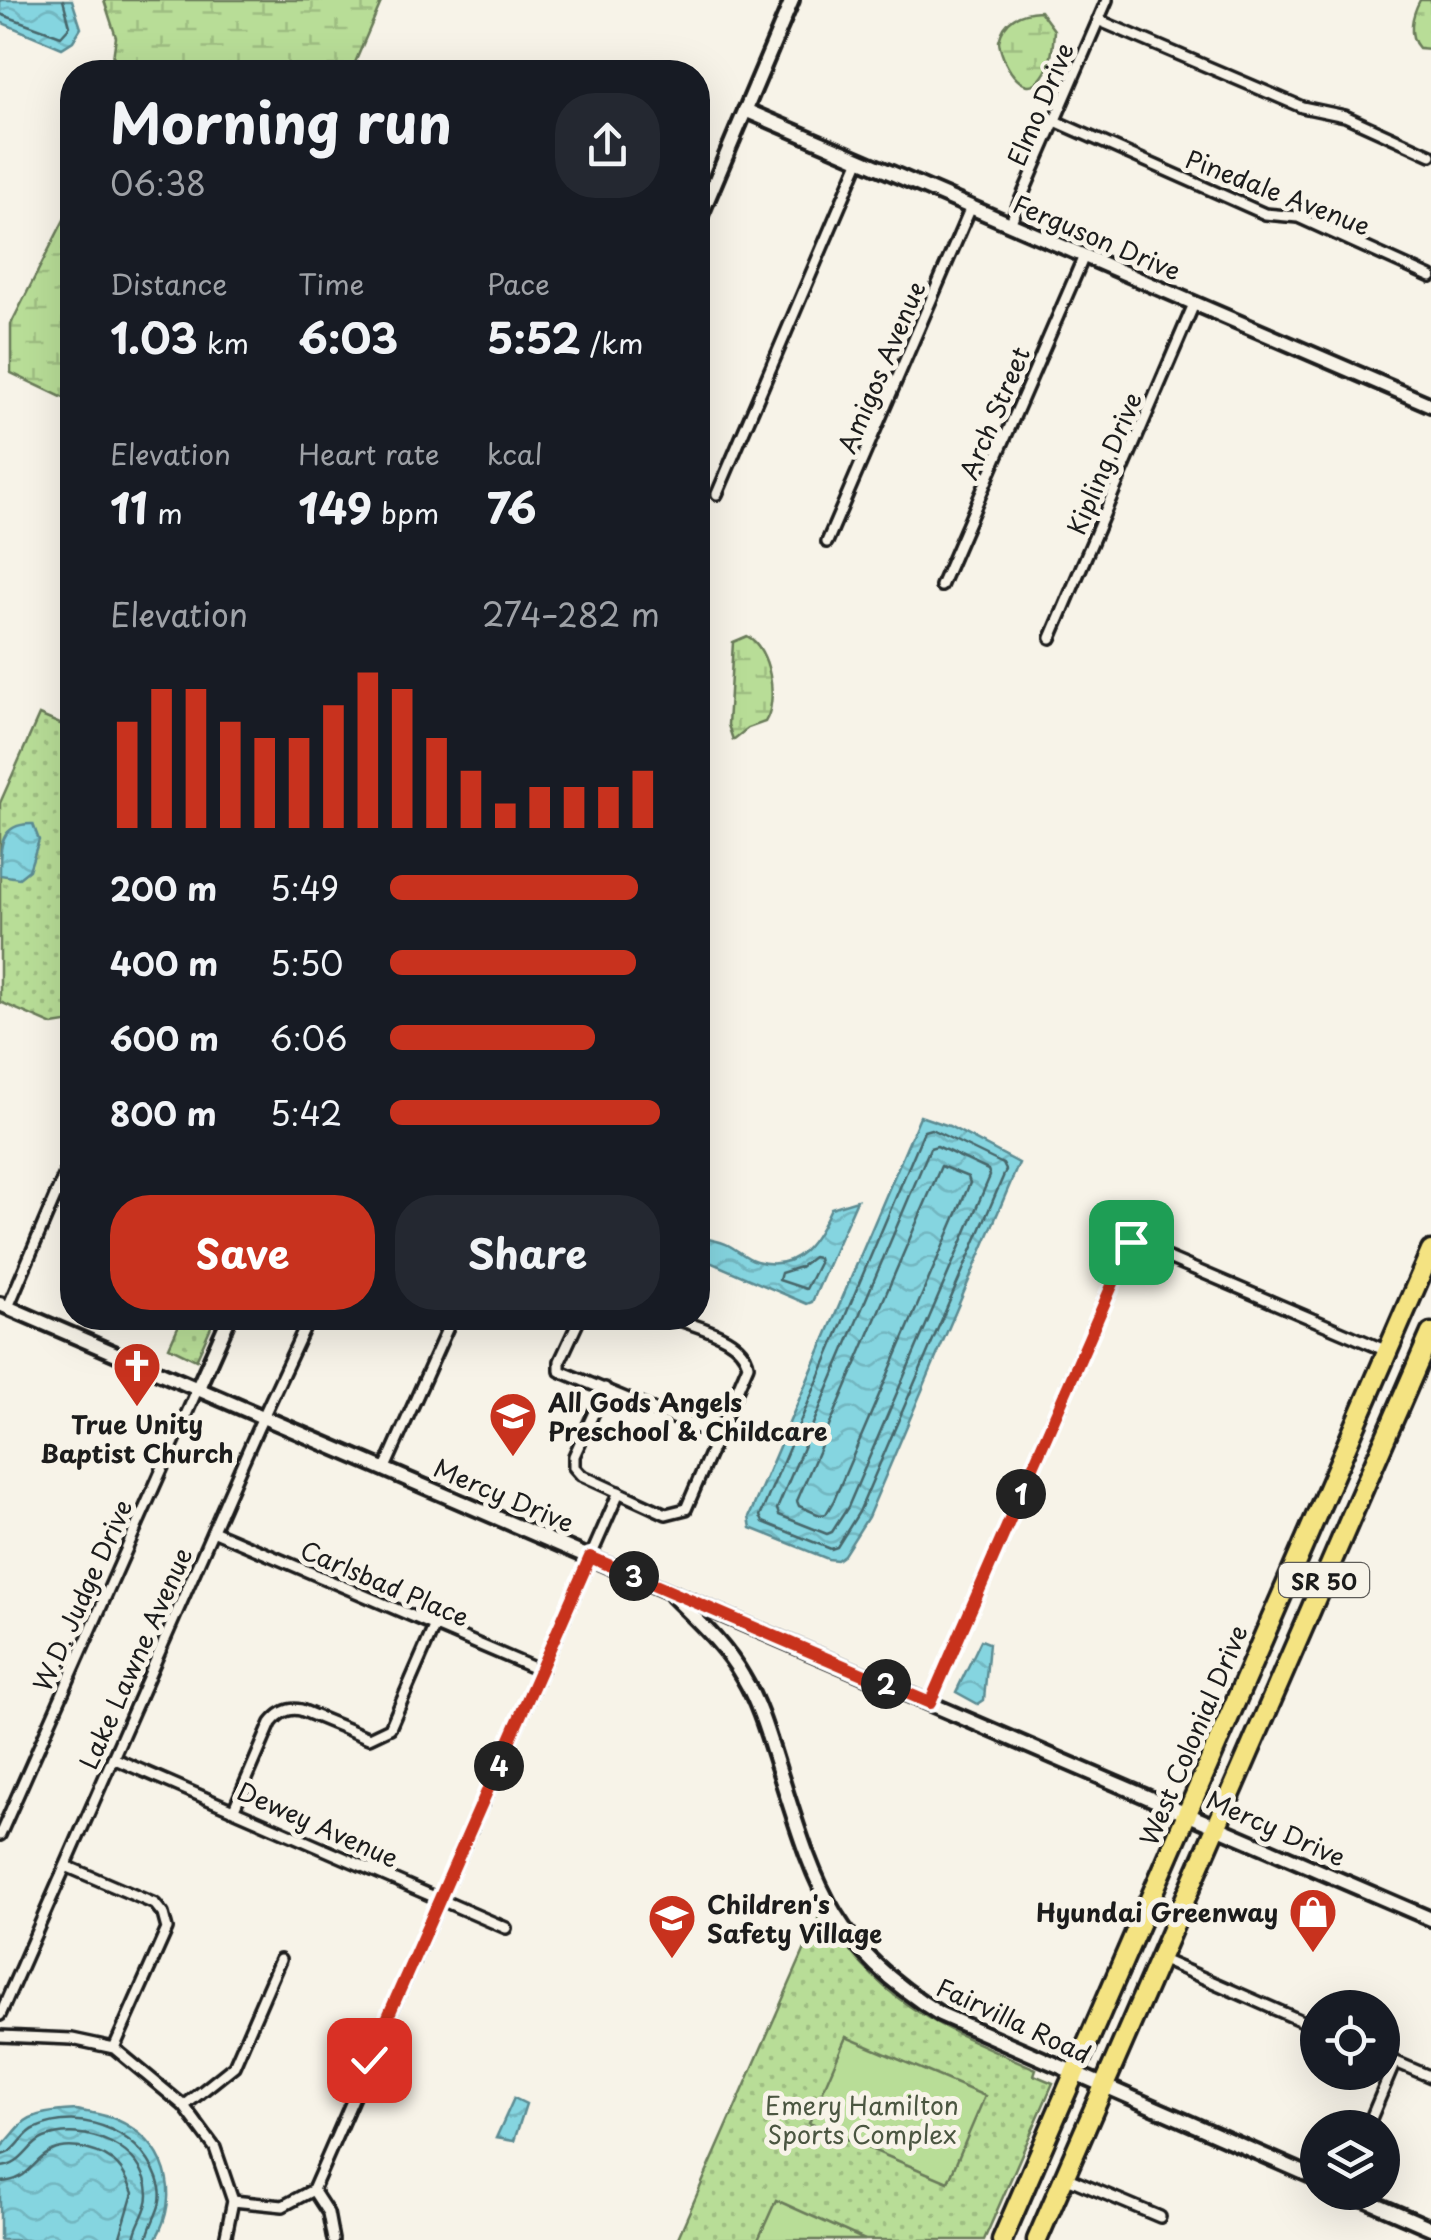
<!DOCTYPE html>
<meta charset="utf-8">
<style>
body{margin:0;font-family:"Playpen Sans",sans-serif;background:#242831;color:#f1f3f6;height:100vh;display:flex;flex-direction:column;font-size:38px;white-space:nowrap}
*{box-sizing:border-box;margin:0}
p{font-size:32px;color:#9ea1a6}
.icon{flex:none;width:55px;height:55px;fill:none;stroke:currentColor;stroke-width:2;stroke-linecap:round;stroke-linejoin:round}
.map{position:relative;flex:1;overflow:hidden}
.details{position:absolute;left:60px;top:60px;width:650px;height:1270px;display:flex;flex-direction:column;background:#171b24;border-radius:40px;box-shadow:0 10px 40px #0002}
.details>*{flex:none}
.fabs{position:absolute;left:1300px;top:1990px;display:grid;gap:20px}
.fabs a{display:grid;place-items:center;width:100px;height:100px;border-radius:50%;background:#171b24;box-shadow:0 10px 40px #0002;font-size:50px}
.pin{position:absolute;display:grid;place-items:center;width:85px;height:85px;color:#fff;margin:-42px;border-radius:20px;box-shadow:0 5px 15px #0006}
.km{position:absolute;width:50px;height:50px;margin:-25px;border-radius:50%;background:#222;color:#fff;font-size:28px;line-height:50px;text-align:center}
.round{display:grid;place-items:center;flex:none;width:105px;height:105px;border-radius:40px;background:#242831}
.summary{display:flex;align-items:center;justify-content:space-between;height:170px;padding:0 50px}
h1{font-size:55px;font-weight:700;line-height:75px}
.stats{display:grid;grid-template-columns:repeat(3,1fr);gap:15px;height:170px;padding:10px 50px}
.stats div{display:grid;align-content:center}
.stats b{font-size:42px;font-weight:700}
.stats small{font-size:28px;font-weight:400}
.stats p{font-size:28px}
.chart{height:280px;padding:20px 50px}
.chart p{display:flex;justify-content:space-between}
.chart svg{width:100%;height:180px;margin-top:10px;stroke:#c8321e;stroke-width:6}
.button{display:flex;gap:20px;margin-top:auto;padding:20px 50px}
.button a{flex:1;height:115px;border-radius:40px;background:#c8321e;color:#fff;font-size:40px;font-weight:700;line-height:115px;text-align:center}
.button a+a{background:#242831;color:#f1f3f6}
ul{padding:0 50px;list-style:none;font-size:32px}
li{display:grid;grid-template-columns:160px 120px 1fr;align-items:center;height:75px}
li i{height:25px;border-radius:12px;background:#c8321e}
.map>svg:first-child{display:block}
.grass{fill:url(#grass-dots);stroke:#6a7c5a;stroke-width:2.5}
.wetland{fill:url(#wetland-marsh);stroke:#6a7c5a;stroke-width:2.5}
.pitch{fill:#b8dd97;stroke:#6a7c5a;stroke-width:2.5}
.water{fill:url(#water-waves);stroke:#5b8b92;stroke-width:2.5}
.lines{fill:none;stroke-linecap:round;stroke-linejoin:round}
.shore{stroke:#46666a;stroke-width:2.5}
.street-casing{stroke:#1c1c1c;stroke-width:16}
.secondary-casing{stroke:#1c1c1c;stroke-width:20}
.highway-casing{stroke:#1c1c1c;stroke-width:25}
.street{stroke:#f7f3e8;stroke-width:9}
.secondary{stroke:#f7f3e8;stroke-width:12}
.highway{stroke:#f4e382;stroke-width:18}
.route-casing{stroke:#fff;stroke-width:20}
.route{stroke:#c8321e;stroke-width:12}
.labels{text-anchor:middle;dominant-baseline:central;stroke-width:10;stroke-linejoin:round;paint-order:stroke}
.shield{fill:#f7f3e8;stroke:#5e5c59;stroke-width:2.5}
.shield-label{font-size:22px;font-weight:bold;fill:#1c1c1c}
.street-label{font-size:25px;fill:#1c1c1c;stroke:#f7f3e8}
.poi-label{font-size:25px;font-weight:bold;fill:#1c1c1c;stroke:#f7f3e8;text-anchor:start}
.park-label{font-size:25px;fill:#4b5641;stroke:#f7f3e8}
</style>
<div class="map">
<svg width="1431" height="2240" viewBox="0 0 1431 2240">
<defs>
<pattern id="grass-dots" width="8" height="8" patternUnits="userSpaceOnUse" patternTransform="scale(2.5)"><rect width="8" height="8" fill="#b8dd97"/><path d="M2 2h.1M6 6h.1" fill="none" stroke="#9ebd82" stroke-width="1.8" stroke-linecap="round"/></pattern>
<pattern id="wetland-marsh" width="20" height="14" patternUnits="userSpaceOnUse" patternTransform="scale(2.5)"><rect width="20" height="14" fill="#b8dd97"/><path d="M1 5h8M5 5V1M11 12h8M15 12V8" fill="none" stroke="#9ebd82"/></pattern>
<pattern id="water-waves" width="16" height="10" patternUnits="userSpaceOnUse" patternTransform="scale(2.5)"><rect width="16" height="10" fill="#85d5e0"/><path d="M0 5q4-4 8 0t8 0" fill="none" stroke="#72b6c0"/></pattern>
</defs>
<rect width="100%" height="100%" fill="#f7f3e8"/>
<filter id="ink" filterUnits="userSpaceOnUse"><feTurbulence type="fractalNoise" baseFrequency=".01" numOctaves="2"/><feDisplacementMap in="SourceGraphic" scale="20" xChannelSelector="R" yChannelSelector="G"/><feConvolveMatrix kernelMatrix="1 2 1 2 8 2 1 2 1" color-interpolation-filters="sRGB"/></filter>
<g filter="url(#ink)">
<!-- grass -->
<g class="grass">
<polygon points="39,715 72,729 72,1022 53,1025 0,1002 0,803"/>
<polygon points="182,1318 215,1318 196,1360 169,1347"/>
<path d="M821,1912C885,2008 935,2024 1036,2069L1034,2075L1053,2083L984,2240H677Z"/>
</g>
<!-- wetland -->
<g class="wetland">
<polygon points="104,0 382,0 351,72 111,72 116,37"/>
<path d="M1420,0H1431V49L1419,48C1407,35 1412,15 1420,0Z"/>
<path d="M1040,11L1054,30C1053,46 1052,64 1042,77C1022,103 1000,58 999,41C1004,19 1019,12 1040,11Z"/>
<polygon points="72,204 72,402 11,373 11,324"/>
<path d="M747,636C770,647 779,701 765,722L748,728L733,740L728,725L733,642Z"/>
</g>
<!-- pitch -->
<g class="pitch">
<polygon points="846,2037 985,2096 948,2182 809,2123"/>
<polygon points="776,2200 865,2240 758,2240"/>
</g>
<!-- water -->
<g class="water">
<polygon points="0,0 72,0 81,28 73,41 62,48 0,22"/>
<path d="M33,824L39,840L29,870L19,878L0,875C0,845 0,823 33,824Z"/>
<polygon points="920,1116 949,1126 1019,1163 868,1517 844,1555 837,1560 828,1559 751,1528 749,1517"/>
<path d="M857,1200L812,1302L807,1304L698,1257V1236C708,1240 718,1240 728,1245C738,1250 745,1258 756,1261C799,1273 816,1240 831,1208Z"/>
<polygon points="981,1640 989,1643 984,1700 978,1704 956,1692"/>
<polygon points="514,2098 526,2104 514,2141 496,2138"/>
<path d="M76,2110C89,2113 103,2114 115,2119C167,2141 182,2194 155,2240H0V2148C9,2140 14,2132 22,2124C33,2112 60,2111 76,2110Z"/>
</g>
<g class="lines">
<!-- shore -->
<g class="shore">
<polyline points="0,14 61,36 70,26 63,0"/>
<polygon points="931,1129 1003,1164 1006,1170 859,1512 837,1547 831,1549 763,1522 760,1516 924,1131"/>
<polygon points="937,1146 988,1170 990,1176 848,1507 832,1532 827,1534 779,1515 777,1509 930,1148"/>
<polygon points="941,1166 968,1177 970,1183 834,1500 826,1514 820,1515 799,1506 797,1501"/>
<polygon points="813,1257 818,1258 819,1263 806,1289 779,1280 781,1273 800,1267"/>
<path d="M0,2155C18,2153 21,2134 36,2128C85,2106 148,2135 160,2188C164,2208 149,2222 147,2240"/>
<path d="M0,2167C23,2166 27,2145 44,2138C83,2122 147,2147 148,2195C148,2212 135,2224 134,2240"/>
<path d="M0,2182C30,2181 31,2161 52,2151C71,2142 104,2151 118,2166C125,2173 129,2184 133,2193L119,2240"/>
</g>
<!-- street casing -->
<g class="street-casing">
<g id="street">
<polyline points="1098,20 1302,107 1345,116 1431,155"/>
<polyline points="1055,121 1265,214 1298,217 1431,277"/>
<polyline points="1010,224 1107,0"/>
<polyline points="717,494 860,159"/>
<polyline points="827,542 971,207"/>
<polyline points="941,586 1084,256"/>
<polyline points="1051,638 1194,304"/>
<polyline points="8,1307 72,1157"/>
<polyline points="580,1318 560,1361 560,1371 717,1436"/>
<path d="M605,1388L574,1456V1467L581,1475L666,1514L686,1509L748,1365C742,1336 699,1328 674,1318"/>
<polyline points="385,1468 452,1318"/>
<polyline points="213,1531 541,1671"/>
<polyline points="930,1703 1131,1242 1387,1351"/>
<polyline points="113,1758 506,1928"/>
<path d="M234,1809L271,1723C279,1713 288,1707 301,1710L369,1738L390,1728L434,1627"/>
<polyline points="0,1835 197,1390"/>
<polyline points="66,1866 155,1904 163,1914 167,1929 114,2048"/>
<polyline points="1160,1959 1318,2028"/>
<polyline points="0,2015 257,1430 309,1318"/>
<polyline points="0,2036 72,2039 114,2048 184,2106 215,2148 233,2201 225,2240"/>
<polyline points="1382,2056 1431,2077"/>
<polyline points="184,2106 234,2066 280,1960"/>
<polyline points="1367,2128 1395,2062"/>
<polyline points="1065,2177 1160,2217"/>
<polyline points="313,2190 328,2213 333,2240"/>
<polyline points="233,2201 283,2206 313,2190 619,1492"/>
</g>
</g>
<!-- secondary casing -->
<g class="secondary-casing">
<g id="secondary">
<polyline points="745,110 1431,405"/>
<polyline points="698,222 792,0"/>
<polyline points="0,1304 1431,1919"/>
<polyline points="197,1390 229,1318"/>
<path d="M673,1596C698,1621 725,1645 743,1677C760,1705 769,1739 779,1770C816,1887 831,1945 940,2014L1318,2179"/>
<polyline points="1348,2192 1431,2228"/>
</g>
</g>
<!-- highway casing -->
<g class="highway-casing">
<g id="highway">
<polyline points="1002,2240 1431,1251"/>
<polyline points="1037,2240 1431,1333"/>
</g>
</g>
<!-- street -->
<use href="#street" class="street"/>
<!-- secondary -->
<use href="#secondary" class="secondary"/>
<!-- highway -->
<use href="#highway" class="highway"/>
</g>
</g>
<g class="lines" filter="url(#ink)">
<!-- route casing -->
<g class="route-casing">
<polyline id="route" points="369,2060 590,1557 930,1703 1131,1242"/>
</g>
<!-- route -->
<use href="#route" class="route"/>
</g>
<!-- icons -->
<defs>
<g id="church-pin" transform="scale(2.5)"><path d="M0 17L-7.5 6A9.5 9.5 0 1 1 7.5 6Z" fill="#c8321e" stroke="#f7f3e8"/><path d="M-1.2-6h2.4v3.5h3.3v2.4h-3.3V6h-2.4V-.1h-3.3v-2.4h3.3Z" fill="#fff"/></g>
<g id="school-pin" transform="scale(2.5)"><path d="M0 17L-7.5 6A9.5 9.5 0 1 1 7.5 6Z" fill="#c8321e" stroke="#f7f3e8"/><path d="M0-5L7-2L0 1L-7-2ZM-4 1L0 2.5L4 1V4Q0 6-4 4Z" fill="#fff"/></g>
<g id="shop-pin" transform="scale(2.5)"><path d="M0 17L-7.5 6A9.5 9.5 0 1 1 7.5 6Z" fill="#c8321e" stroke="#f7f3e8"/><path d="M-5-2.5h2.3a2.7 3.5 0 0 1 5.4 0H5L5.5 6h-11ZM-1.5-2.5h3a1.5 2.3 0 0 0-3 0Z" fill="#fff"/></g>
</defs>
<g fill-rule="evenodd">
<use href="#church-pin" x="137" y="1366"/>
<use href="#school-pin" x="513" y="1416"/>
<use href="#shop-pin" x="1313" y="1912"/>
<use href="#school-pin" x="672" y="1918"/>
</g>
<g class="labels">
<!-- shield labels -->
<rect class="shield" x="1279" y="1563" width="90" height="34" rx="8"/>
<g class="shield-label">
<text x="1324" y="1580">SR 50</text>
</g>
<!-- street labels -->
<g class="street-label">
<text transform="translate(1040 104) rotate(-67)">Elmo Drive</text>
<text transform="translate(1278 192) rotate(21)">Pinedale Avenue</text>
<text transform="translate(1097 237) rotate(23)">Ferguson Drive</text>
<text transform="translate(881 367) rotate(-67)">Amigos Avenue</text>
<text transform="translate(994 413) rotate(-67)">Arch Street</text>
<text transform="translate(1104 463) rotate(-67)">Kipling Drive</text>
<text transform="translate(504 1495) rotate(23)">Mercy Drive</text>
<text transform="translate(385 1583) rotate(23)">Carlsbad Place</text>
<text transform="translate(82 1595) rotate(-66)">W.D. Judge Drive</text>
<text transform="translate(135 1658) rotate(-66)">Lake Lawne Avenue</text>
<text transform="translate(1193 1735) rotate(-67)">West Colonial Drive</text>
<text transform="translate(318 1824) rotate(24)">Dewey Avenue</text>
<text transform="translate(1276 1828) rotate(24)">Mercy Drive</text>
<text transform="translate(1014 2020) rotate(25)">Fairvilla Road</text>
</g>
<!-- poi labels -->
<g class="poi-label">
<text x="548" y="1402">All Gods Angels<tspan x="548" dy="29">Preschool &amp; Childcare</tspan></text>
<text x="137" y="1424" text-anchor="middle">True Unity<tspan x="137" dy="29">Baptist Church</tspan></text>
<text x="707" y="1904">Children's<tspan x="707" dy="29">Safety Village</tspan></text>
<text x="1278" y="1912" text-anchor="end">Hyundai Greenway</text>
</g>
<!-- park labels -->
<g class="park-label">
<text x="862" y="2105">Emery Hamilton<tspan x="862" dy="29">Sports Complex</tspan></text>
</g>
</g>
</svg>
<div class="fabs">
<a><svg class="icon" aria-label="locate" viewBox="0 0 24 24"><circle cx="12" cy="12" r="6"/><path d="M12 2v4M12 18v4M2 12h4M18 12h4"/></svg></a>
<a><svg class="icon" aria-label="layers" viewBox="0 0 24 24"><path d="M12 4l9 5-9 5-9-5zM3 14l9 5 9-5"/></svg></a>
</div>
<div class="pin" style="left:1131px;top:1242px;background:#1e9e55"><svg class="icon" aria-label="arrive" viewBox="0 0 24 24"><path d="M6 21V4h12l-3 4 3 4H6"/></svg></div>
<div class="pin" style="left:369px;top:2060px;background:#d93025"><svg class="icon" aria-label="check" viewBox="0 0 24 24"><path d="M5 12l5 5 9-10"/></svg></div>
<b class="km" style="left:1021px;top:1494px">1</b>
<b class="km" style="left:886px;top:1684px">2</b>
<b class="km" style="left:634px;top:1576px">3</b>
<b class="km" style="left:499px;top:1766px">4</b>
<section class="details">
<div class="summary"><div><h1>Morning run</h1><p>06:38</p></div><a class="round"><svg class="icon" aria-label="share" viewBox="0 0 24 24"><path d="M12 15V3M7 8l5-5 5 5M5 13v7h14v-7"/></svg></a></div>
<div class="stats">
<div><p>Distance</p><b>1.03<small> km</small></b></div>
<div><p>Time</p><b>6:03</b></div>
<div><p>Pace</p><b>5:52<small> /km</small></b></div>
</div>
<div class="stats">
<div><p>Elevation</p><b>11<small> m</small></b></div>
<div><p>Heart rate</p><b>149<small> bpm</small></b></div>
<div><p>kcal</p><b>76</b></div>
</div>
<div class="chart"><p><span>Elevation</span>274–282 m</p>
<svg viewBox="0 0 160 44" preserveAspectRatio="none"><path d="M5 44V18M15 44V10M25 44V10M35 44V18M45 44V22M55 44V22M65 44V14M75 44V6M85 44V10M95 44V22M105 44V30M115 44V38M125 44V34M135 44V34M145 44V34M155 44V30"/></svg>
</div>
<ul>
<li><b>200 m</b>5:49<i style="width:92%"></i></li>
<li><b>400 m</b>5:50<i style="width:91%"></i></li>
<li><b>600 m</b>6:06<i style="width:76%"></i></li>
<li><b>800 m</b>5:42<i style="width:100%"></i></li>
</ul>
<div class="button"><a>Save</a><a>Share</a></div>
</section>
</div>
